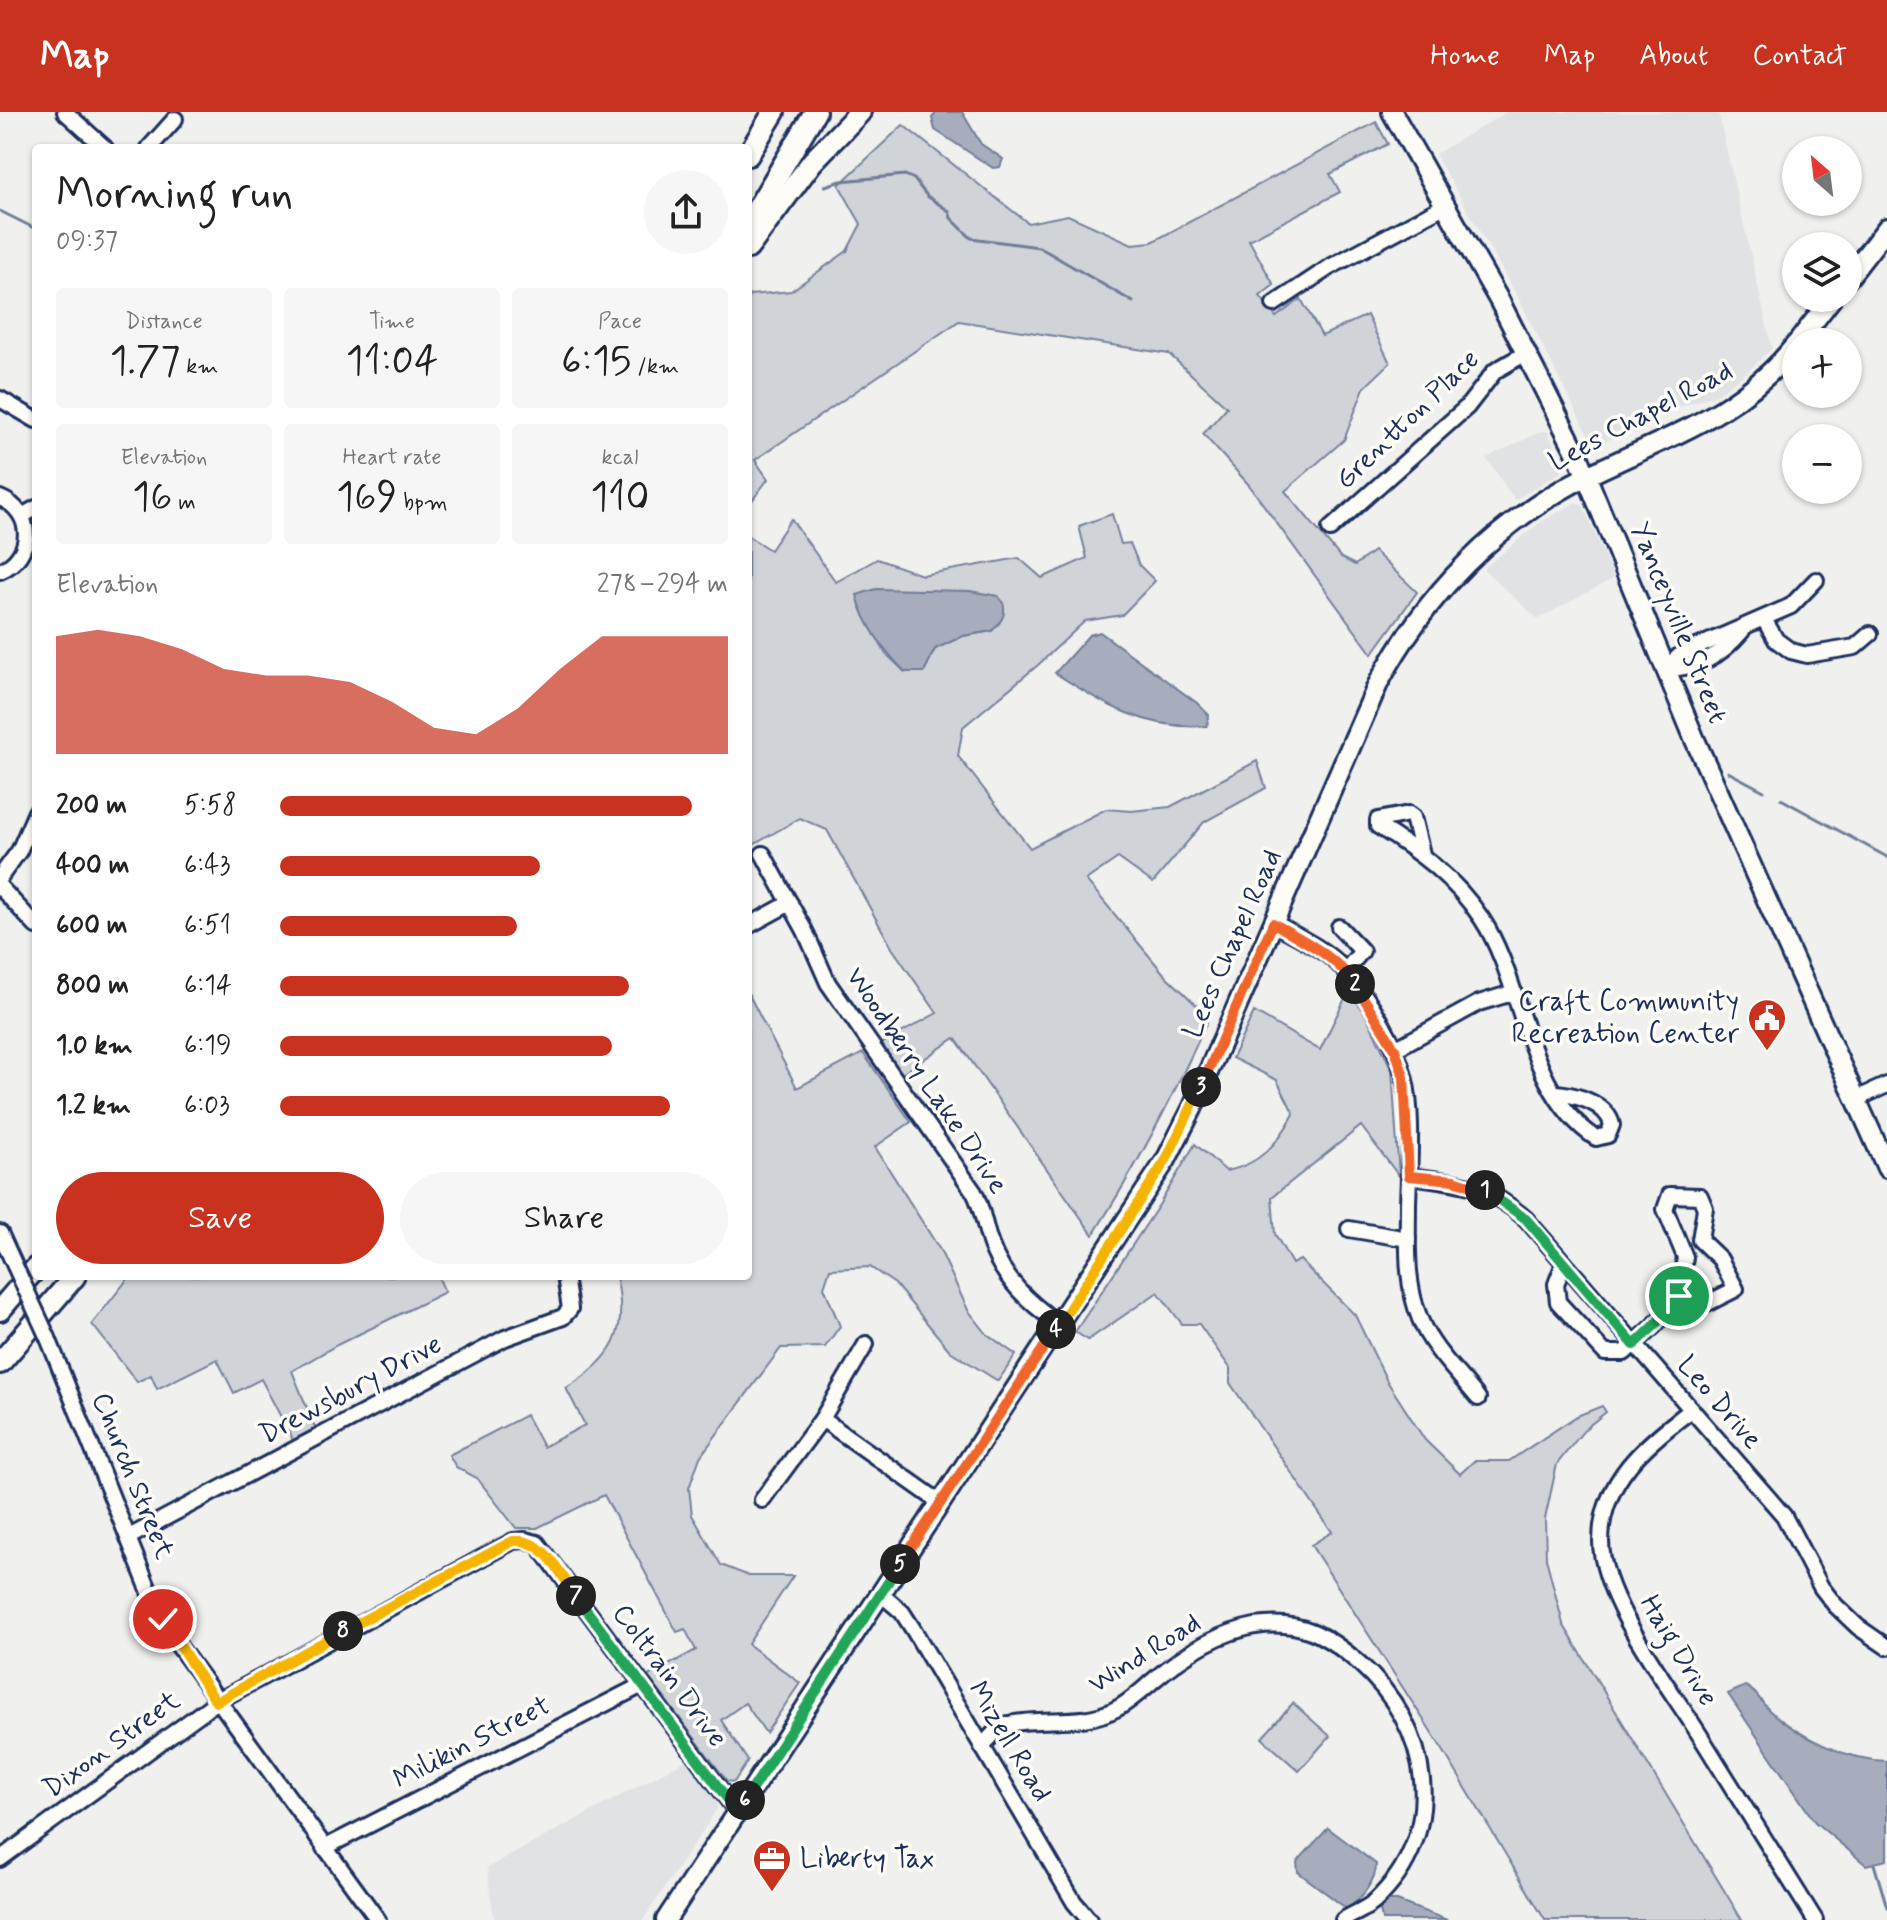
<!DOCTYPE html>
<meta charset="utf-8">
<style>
body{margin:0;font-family:Mynerve,sans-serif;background:#f6f6f6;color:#222;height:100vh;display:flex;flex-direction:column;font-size:30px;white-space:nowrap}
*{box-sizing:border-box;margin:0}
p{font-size:26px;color:#767676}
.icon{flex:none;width:44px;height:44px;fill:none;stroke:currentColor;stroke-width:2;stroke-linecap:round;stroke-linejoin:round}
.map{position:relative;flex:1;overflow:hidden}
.sheet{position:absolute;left:32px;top:32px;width:720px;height:1136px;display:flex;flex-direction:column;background:#fff;border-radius:8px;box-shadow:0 2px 6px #0004}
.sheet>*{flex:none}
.needle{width:52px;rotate:332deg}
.tools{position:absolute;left:1782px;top:24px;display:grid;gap:16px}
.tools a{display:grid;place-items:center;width:80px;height:80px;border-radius:50%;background:#fff;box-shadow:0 2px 6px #0004;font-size:40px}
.pin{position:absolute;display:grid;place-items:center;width:68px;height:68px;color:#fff;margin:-34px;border:4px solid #fff;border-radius:50%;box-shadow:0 2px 8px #0007}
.km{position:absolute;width:40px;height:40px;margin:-20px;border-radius:50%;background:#222;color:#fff;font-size:22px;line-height:40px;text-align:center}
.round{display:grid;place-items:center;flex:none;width:84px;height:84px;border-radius:42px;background:#f6f6f6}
.summary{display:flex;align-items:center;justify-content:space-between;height:136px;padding:0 24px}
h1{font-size:44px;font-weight:600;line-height:60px}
.stats{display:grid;grid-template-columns:repeat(3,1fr);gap:12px;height:136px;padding:8px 24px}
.stats div{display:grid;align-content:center;border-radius:8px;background:#f6f6f6;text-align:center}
.stats b{font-size:40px;font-weight:600}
.stats small{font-size:22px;font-weight:400}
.stats p{font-size:22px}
.chart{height:224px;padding:16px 24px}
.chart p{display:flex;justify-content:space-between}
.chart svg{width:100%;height:144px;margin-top:8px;fill:#c8321e;opacity:.7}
.cta{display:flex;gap:16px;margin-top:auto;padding:16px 24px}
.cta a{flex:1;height:92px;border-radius:48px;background:#c8321e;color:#fff;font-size:32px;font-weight:600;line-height:92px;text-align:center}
.cta a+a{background:#f6f6f6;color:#222}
ul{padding:0 24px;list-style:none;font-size:26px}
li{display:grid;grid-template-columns:128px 96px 1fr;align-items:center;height:60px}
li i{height:20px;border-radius:10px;background:#c8321e}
header{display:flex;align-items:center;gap:48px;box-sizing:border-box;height:112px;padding:0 40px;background:#c8321e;color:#fff}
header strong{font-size:38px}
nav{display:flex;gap:44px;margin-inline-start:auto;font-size:28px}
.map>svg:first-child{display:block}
.built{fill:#e0e2e3}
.green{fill:#d0d3d8;stroke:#76819b;stroke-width:2;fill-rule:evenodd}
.water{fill:#a7adbd;stroke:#6f7b97;stroke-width:2}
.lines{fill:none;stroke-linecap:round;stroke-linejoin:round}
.stream{stroke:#6f7b97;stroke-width:3}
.minor-casing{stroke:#1b2f5e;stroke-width:20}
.major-casing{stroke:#1b2f5e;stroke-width:24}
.highway-casing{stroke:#1b2f5e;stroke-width:26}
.minor{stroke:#fdfcf7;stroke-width:14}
.major{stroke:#fdfcf7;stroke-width:18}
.highway{stroke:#fdfcf7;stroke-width:20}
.minor-bridge-casing{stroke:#1b2f5e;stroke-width:20;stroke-linecap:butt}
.minor-bridge{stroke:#fdfcf7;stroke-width:14}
.split-1-casing{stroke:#fff;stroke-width:16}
.split-2-casing{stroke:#fff;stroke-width:16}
.split-3-casing{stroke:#fff;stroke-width:16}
.split-4-casing{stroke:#fff;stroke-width:16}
.split-5-casing{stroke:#fff;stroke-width:16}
.split-6-casing{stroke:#fff;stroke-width:16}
.split-7-casing{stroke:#fff;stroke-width:16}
.split-8-casing{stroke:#fff;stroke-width:16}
.split-9-casing{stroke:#fff;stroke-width:16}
.split-1{stroke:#22a559;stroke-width:10}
.split-2{stroke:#f0652b;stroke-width:10}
.split-3{stroke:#f0652b;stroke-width:10}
.split-4{stroke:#f5b400;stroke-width:10}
.split-5{stroke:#f0652b;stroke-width:10}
.split-6{stroke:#22a559;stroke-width:10}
.split-7{stroke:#22a559;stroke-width:10}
.split-8{stroke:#f5b400;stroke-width:10}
.split-9{stroke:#f5b400;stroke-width:10}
.labels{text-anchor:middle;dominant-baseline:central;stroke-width:7;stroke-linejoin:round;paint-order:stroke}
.street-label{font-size:28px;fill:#1b2f5e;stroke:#fdfcf7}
.poi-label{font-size:28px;fill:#1b2f5e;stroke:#fdfcf7;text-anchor:end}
</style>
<header>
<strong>Map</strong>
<nav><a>Home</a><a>Map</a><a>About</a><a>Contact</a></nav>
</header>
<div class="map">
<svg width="1887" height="1808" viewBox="0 0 1887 1808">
<rect width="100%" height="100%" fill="#f0f0ee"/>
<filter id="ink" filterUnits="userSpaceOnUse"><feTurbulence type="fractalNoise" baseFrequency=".0125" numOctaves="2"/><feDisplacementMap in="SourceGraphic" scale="16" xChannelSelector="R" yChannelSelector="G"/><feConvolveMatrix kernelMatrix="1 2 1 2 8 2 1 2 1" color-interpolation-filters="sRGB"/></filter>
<g filter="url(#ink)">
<!-- built -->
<g class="built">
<polygon points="1507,0 1718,0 1772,236 1748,259 1717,282 1677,296 1599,332 1591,329 1518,185 1435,42"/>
<polygon points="1542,319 1547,319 1562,347 1561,360 1515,388 1486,346"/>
<polygon points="1574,391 1583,394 1614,466 1538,507 1483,457 1538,412"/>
<polygon points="686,1648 717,1689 717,1697 643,1808 494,1808 487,1756"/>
</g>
<!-- green -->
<g class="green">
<polygon points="1376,10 1388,32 1330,62 1340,80 1249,128 1274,173 1260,184 1276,205 1301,187 1322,224 1367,203 1390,251 1364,276 1344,328 1285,379 1341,446 1355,453 1374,439 1417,480 1372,542 1249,373 1203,322 1227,295 1169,242 959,209 755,348 768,367 748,394 748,186 750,183 791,179 847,139 861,112 839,73 903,13 1028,111 1068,103 1132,132 1152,130"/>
<path d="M1112,402L1121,432L1130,431L1139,453L1155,469L1122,503L1085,509L1038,553L963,615L958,644L1030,736L1106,697L1131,699L1170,695L1257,649L1266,676L1204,710L1153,771L1118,746L1086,768L1165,863L1209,905C1175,982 1138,1053 1093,1123L955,926L902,962L881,932L937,901L892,836L827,718L800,706L748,736V424L770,438L791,407L836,470L877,447L922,463L1019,446L1042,466L1087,446L1079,414ZM860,493L992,519L963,524L935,537L924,560H905L885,541Z"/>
<path d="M1349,878L1367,905L1392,958L1399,1064L1361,1014L1272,1085L1275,1122L1292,1152L1300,1148L1355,1203L1387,1269L1425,1328L1460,1362L1474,1349H1509L1577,1304L1602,1294L1606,1300L1585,1317L1557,1352L1545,1407L1546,1446L1563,1512L1742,1808H1545L1443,1638L1311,1433L1332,1420L1230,1271V1256L1199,1212H1182L1158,1180L1088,1228L1075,1220L1159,1093L1195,1032L1226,1059C1260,1053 1278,1031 1294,1002L1277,968L1232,946L1254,900L1320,938Z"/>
<path d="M748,881L797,976L863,941L911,1010L875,1035L940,1138L968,1198L987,1222L1016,1243L998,1269L950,1239L895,1172L870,1155L830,1157L824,1175L840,1214L825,1235L781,1236L700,1345L689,1376L692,1403L721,1453L749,1464H793L748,1532L800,1571L766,1621L745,1591L721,1608L748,1649L734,1670L727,1669L648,1564L696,1538L685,1517L677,1520L604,1383L537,1416H516L477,1366L456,1355L449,1343L526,1303L543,1335L585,1313L566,1276C614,1247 629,1220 616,1164H748Z"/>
<polygon points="130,1164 438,1164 445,1180 337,1233 292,1259 316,1318 294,1330 261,1267 234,1281 217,1247 157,1277 151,1263 137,1270 92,1212"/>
<polygon points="1293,1591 1330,1624 1299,1659 1262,1626"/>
</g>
<!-- water -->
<g class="water">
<polygon points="937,0 962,0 981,32 1003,47 1000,55 993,56 935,18 932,6"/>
<path d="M876,477L970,479L998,484C1010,496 1003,509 992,519L963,524L935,537L924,560H905C884,538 865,514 857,483Z"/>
<path d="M1100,520L1197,591L1209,603L1207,614C1145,618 1105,593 1055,561L1089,523Z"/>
<path d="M1745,1574C1756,1578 1762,1592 1771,1600C1802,1626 1846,1648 1887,1649V1748L1866,1753L1815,1710L1728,1582Z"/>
<path d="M1328,1716L1376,1752C1377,1768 1360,1788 1347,1797L1298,1760L1297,1750Z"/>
<polygon points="1386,1789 1397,1789 1447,1808 1382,1808 1380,1797"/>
</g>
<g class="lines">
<!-- stream -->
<g class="stream">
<polyline points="825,74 841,69 905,63 914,67 927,84 949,99 951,106 971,126 1039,135 1133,190"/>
<polyline points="0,99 36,117"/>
<polyline points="1728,660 1764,679"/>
<polyline points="1781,687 1887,745"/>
<polyline points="748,981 753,985"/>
<polyline points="1874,1752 1887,1795"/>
</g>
<!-- minor casing -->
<g class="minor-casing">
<g id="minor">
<polyline points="65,0 105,36"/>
<polyline points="149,36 175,7"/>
<polyline points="1274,192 1330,155 1444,94"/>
<polyline points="0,287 36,308"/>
<path d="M0,386C35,400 34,445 0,459"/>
<polyline points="22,404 36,396"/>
<polyline points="1330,417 1467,295 1495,259 1526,241"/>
<polyline points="1764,507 1776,528 1791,539 1807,543 1855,535 1870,522"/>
<polyline points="1665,557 1681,542 1791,494 1816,468"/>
<path d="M1665,557C1699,556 1720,545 1742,519"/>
<path d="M763,742L805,819L828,871L974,1080C983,1097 984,1114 991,1133C1004,1168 1029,1191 1059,1212"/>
<path d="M1422,742L1413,705L1409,702L1378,708V714C1418,739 1455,766 1482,807C1524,871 1525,980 1596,1026L1608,1023L1612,1013C1607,991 1576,983 1557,981"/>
<polyline points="0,765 19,739 36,700"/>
<polyline points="0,775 36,814"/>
<path d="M1273,811C1297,824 1326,837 1344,858C1370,886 1394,927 1404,964C1414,1000 1409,1054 1408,1092C1408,1131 1405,1171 1420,1207C1431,1236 1459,1262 1478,1286"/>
<polyline points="748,814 790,791"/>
<polyline points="1339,815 1362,839 1345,859"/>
<polyline points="1395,937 1479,891 1512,881"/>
<polyline points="1856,987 1887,973"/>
<path d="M1409,1064C1458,1070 1487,1072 1526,1107L1784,1404L1821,1475L1835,1493L1858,1515L1887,1535"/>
<polyline points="1349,1117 1408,1127"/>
<polyline points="0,1121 15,1154"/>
<polyline points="1564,1151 1556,1172 1558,1190 1605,1241 1624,1241 1654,1214 1679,1184 1685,1145 1665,1097 1670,1083 1700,1084 1705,1096 1700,1128 1720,1147 1736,1177 1700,1195 1685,1193 1679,1184"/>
<polyline points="48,1226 151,1483 178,1533 378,1808"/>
<path d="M1690,1299C1646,1332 1601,1369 1601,1429C1601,1486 1668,1573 1699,1622C1737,1684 1776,1746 1815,1808"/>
<polyline points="822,1307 941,1391"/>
<polyline points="762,1388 822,1307 866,1232"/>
<polyline points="129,1425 505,1226 563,1205 570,1197 565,1164"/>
<polyline points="881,1482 902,1500 913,1517 1074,1790 1089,1808"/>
<path d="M982,1635C989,1626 998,1615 1009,1612C1045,1604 1082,1615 1116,1597C1130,1590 1143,1577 1155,1567C1184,1542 1217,1521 1255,1514C1300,1507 1327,1523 1359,1551C1431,1614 1450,1720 1374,1790C1366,1797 1353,1802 1343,1808"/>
<polyline points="324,1736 642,1573"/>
<polyline points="0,1747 216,1590 513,1429 525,1428 537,1431 737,1700"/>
</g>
</g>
<!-- major casing -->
<g class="major-casing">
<g id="major">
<polyline points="1392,0 1499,188 1579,346 1695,628 1887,1056"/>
<polyline points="1848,166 1887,116"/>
<polyline points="1798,230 1832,186"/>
<path d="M666,1808L1166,1048L1192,997L1378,572C1425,483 1497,409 1587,364C1666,325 1739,304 1796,232"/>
</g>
</g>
<!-- highway casing -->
<g class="highway-casing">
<g id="highway">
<polyline points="748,43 774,0"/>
<polyline points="748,112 815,0"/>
<polyline points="748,136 812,50 860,0"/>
<polyline points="0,1198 36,1156"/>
<polyline points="0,1251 75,1164"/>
</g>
</g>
<!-- minor -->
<use href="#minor" class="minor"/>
<!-- major -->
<use href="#major" class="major"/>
<!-- highway -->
<use href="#highway" class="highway"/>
<!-- minor-bridge casing -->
<g class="minor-bridge-casing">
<polyline id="minor-bridge" points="15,1154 48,1226"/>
</g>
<!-- minor-bridge -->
<use href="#minor-bridge" class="minor-bridge"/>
</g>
</g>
<g class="lines" filter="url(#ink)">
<!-- split-1 casing -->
<g class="split-1-casing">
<polyline id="split-1" points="1485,1078 1526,1107 1634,1233 1654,1214 1679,1184"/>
</g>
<!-- split-2 casing -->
<g class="split-2-casing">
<polyline id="split-2" points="1355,872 1395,937 1404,965 1409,1064 1454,1068 1485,1078"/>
</g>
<!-- split-3 casing -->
<g class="split-3-casing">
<path id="split-3" d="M1201,975L1273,811C1303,828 1334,843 1355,872"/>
</g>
<!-- split-4 casing -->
<g class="split-4-casing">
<polyline id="split-4" points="1056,1217 1166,1048 1201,975"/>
</g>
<!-- split-5 casing -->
<g class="split-5-casing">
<polyline id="split-5" points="900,1452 1056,1217"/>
</g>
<!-- split-6 casing -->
<g class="split-6-casing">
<polyline id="split-6" points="745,1688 900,1452"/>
</g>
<!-- split-7 casing -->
<g class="split-7-casing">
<polyline id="split-7" points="576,1484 737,1700 745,1688"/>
</g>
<!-- split-8 casing -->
<g class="split-8-casing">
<path id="split-8" d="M343,1519L513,1429C544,1425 560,1462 576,1484"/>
</g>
<!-- split-9 casing -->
<g class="split-9-casing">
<polyline id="split-9" points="163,1507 216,1590 343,1519"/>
</g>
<!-- split-1 -->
<use href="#split-1" class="split-1"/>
<!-- split-2 -->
<use href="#split-2" class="split-2"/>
<!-- split-3 -->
<use href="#split-3" class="split-3"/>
<!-- split-4 -->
<use href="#split-4" class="split-4"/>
<!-- split-5 -->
<use href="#split-5" class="split-5"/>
<!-- split-6 -->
<use href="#split-6" class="split-6"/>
<!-- split-7 -->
<use href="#split-7" class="split-7"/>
<!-- split-8 -->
<use href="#split-8" class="split-8"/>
<!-- split-9 -->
<use href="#split-9" class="split-9"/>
</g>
<!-- icons -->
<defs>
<g id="civic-pin" transform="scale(2)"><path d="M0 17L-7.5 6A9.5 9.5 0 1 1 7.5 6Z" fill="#c8321e" stroke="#fdfcf7"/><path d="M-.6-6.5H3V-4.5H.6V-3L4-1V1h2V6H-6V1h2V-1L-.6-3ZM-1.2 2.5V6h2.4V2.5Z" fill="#fff"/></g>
<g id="office-pin" transform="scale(2)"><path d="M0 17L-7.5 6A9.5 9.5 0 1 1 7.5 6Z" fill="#c8321e" stroke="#fdfcf7"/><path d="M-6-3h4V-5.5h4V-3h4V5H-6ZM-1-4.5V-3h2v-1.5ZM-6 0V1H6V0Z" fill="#fff"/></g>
</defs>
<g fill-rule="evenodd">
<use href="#civic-pin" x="1767" y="906"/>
<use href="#office-pin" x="772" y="1747"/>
</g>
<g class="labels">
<!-- street labels -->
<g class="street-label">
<text transform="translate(1641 305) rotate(-28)">Lees Chapel Road</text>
<text transform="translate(1408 308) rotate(-44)">Grentton Place</text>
<text transform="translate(1678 511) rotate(68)">Yanceyville Street</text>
<text transform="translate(1233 832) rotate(-66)">Lees Chapel Road</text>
<text transform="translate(926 969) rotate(56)">Woodberry Lake Drive</text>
<text transform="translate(351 1278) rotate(-28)">Drewsbury Drive</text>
<text transform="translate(1719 1291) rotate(49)">Leo Drive</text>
<text transform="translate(132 1364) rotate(68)">Church Street</text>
<text transform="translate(1678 1539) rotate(59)">Haig Drive</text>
<text transform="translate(1145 1542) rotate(-32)">Wind Road</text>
<text transform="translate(669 1564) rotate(53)">Coltrain Drive</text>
<text transform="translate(1009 1630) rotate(59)">Mizell Road</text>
<text transform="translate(472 1631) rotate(-27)">Milikin Street</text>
<text transform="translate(112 1633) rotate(-36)">Dixon Street</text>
</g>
<!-- poi labels -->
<g class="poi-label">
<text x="1739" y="890">Craft Community<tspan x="1739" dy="32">Recreation Center</tspan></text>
<text x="800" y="1747" text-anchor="start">Liberty Tax</text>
</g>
</g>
</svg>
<div class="tools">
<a><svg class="needle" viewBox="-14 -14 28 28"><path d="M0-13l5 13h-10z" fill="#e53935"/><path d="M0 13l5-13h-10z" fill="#767676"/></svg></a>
<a><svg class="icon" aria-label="layers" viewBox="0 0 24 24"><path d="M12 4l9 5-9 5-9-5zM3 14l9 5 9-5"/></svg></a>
<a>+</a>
<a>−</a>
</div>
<div class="pin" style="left:1679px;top:1184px;background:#1e9e55"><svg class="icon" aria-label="arrive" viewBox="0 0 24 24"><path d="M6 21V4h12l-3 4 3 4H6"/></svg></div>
<div class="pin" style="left:163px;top:1507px;background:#d93025"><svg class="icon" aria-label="check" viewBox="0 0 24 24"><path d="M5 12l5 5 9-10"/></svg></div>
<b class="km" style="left:1485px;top:1078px">1</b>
<b class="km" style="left:1355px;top:872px">2</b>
<b class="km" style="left:1201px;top:975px">3</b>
<b class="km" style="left:1056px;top:1217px">4</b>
<b class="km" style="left:900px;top:1452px">5</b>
<b class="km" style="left:745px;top:1688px">6</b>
<b class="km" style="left:576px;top:1484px">7</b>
<b class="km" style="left:343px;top:1519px">8</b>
<section class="sheet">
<div class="summary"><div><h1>Morning run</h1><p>09:37</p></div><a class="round"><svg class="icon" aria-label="share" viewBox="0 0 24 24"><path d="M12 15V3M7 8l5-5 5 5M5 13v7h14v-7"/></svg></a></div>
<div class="stats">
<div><p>Distance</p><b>1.77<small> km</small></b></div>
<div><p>Time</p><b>11:04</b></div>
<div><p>Pace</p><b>6:15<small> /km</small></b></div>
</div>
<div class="stats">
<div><p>Elevation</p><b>16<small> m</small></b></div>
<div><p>Heart rate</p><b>169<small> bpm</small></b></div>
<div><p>kcal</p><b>110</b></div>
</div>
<div class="chart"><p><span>Elevation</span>278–294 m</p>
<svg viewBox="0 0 160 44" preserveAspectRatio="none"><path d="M0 44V8L10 6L20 8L30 12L40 18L50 20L60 20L70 22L80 28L90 36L100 38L110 30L120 18L130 8L140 8L150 8L160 8V44z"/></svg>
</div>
<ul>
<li><b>200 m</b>5:58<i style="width:92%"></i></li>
<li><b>400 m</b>6:43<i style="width:58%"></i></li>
<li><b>600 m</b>6:51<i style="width:53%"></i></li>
<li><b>800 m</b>6:14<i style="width:78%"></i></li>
<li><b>1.0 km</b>6:19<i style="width:74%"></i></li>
<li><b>1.2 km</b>6:03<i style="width:87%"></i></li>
</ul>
<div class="cta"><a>Save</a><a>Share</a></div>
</section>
</div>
